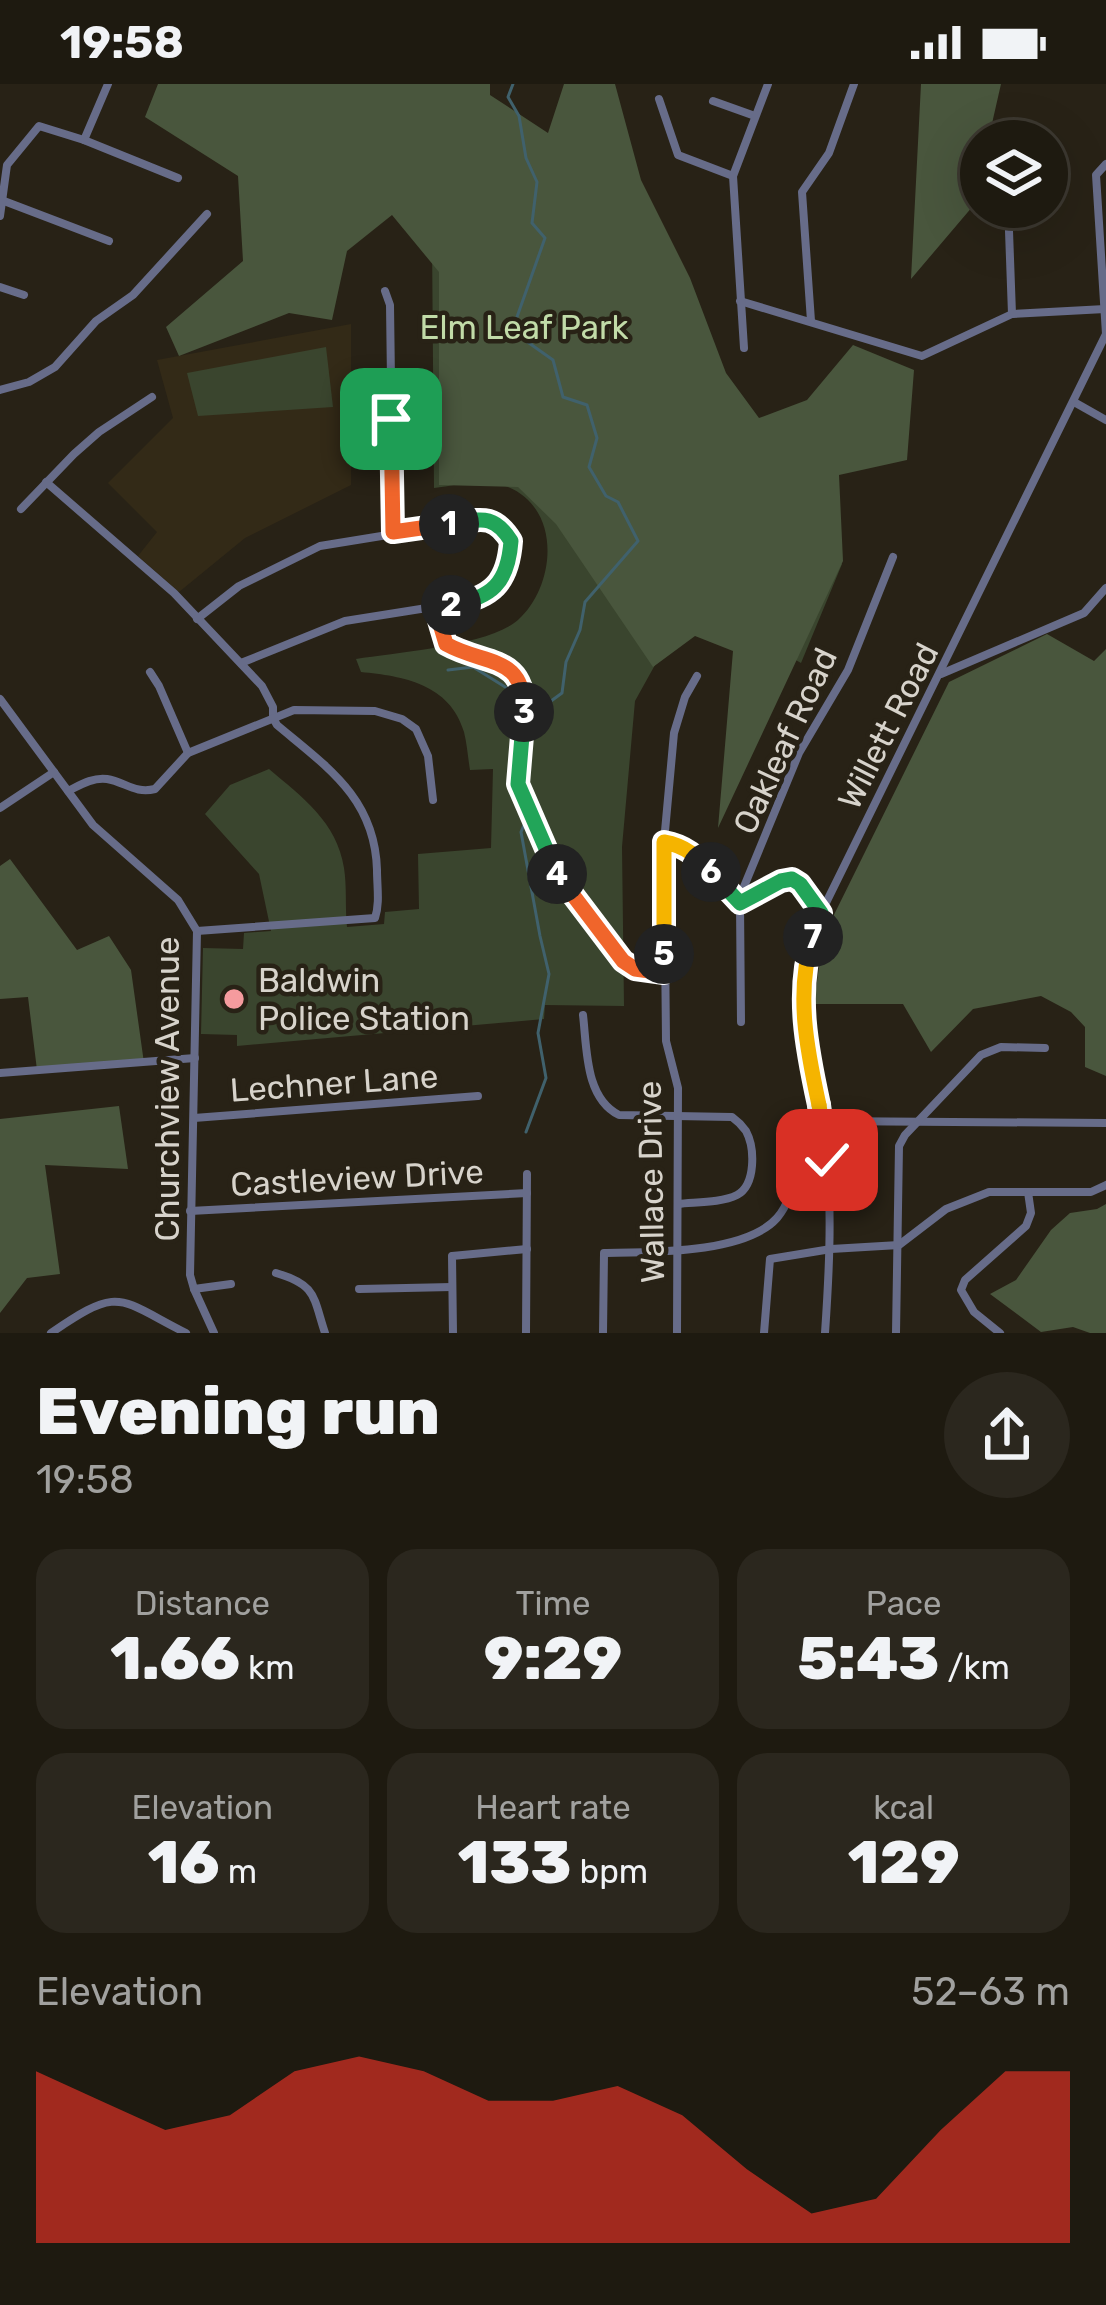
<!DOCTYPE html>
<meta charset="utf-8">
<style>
body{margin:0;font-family:Rubik,sans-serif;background:#2b271e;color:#f1f3f6;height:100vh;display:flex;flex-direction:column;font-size:45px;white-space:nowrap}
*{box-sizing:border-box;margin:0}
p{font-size:39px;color:#a1a19f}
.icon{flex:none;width:66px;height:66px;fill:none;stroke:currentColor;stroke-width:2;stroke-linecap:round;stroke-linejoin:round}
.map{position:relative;height:1249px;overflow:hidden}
.sheet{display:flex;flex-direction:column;background:#1e1a10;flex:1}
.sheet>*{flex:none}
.fabs{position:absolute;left:960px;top:36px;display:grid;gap:24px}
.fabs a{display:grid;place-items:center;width:108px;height:108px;border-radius:50%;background:#1e1a10;box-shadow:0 12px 48px #0002,0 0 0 3px #3c3830;font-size:60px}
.pin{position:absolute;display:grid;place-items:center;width:102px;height:102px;color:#fff;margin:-51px;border-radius:24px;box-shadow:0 6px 18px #0006}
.km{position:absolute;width:60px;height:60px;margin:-30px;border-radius:50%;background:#222;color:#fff;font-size:33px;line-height:60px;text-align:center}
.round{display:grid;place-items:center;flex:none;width:126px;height:126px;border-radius:63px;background:#2b271e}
.headline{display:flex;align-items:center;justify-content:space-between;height:204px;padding:0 36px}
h1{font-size:66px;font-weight:800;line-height:90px}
.metrics{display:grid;grid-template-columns:repeat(3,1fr);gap:18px;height:204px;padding:12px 36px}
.metrics div{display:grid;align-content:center;border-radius:30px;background:#2b271e;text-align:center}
.metrics b{font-size:60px;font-weight:800}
.metrics small{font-size:33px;font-weight:400}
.metrics p{font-size:33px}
.chart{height:336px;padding:24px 36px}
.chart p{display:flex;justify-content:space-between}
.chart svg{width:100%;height:216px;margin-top:12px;fill:#d93025;opacity:.7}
.status{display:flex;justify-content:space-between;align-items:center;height:84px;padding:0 60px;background:#1e1a10;direction:ltr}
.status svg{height:33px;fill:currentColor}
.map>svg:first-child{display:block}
.built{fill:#332a17}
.green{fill:#3a452e}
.forest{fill:#49563d}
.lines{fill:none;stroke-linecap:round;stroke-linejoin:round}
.stream{stroke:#40616c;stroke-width:3}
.minor{stroke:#676c89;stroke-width:8}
.split-1-casing{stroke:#fff;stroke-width:24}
.split-2-casing{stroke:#fff;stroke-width:24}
.split-3-casing{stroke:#fff;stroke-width:24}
.split-4-casing{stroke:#fff;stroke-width:24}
.split-5-casing{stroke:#fff;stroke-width:24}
.split-6-casing{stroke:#fff;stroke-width:24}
.split-7-casing{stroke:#fff;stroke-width:24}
.split-8-casing{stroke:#fff;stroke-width:24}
.split-9-casing{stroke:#fff;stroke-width:24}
.split-1{stroke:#f0652b;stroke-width:15}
.split-2{stroke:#22a559;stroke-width:15}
.split-3{stroke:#f0652b;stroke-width:15}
.split-4{stroke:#22a559;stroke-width:15}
.split-5{stroke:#f0652b;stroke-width:15}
.split-6{stroke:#f5b400;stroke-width:15}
.split-7{stroke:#22a559;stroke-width:15}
.split-8{stroke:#f5b400;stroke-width:15}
.split-9{stroke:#f5b400;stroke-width:15}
.poi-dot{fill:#f59b9e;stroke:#282216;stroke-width:4.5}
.labels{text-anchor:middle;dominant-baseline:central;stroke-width:9;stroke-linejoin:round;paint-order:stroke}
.park-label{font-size:33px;fill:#c1dba8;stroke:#282216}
.street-label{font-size:33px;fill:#d7d3cb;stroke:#282216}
.poi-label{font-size:33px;fill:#d7d3cb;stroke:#282216;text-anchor:start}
</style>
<div class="status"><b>19:58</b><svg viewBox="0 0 49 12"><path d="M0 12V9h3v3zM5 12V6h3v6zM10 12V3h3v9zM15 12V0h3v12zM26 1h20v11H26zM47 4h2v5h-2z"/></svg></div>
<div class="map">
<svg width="1106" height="1249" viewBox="0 0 1106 1249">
<rect width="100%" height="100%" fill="#282216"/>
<!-- built -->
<polygon class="built" points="351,240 351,401 245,454 179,508 138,472 157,448 108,399 173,334 157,276"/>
<!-- green -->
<g class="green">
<path d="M432,155L824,481L842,480L801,579L691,516L635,617L622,763L624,922L545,921L544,935L237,962V951L201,950L203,864L243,865L244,849L271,847L259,790L205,730L230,701L269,685C302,713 337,738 344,784C347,803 345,824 347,843L384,840L385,828L419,825L418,770L491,764L493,685L470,686C468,674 467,660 464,648C450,600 403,592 361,588L356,575C397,568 488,562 518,536C556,502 562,425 508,403C484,393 457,401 434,404Z"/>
<polygon points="326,263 333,323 198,332 187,289"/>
</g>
<!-- forest -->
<g class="forest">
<polygon points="158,0 490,0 490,11 548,49 564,0 615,0 641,96 690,194 726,289 759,334 807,316 853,261 914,286 907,376 839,391 843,477 718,744 733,567 695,552 653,583 556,440 518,403 439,401 439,188 392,131 347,167 332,236 289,229 179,272 166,243 243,177 238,92 145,33"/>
<polygon points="921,0 1001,0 988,57 981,57 981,88 973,122 911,195"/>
<polygon points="1047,550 1094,577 1106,565 1106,992 1085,983 1085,943 1071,928 1041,912 973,925 931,968 903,920 814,920 823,853 949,598"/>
<polygon points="10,775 77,866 109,852 131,886 144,979 37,986 28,913 0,915 0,782"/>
<polygon points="119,1022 128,1085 45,1081 60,1190 27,1194 0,1229 0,1035"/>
<polygon points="1106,1120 1106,1249 1090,1249 1073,1243 1041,1248 990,1210 1016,1196 1051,1146 1070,1129 1097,1125"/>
</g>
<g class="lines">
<!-- stream -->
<g class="stream">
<polyline points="513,0 508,13 519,32 526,74 537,98 532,139 545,154 512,247 553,276 563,313 587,321 597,354 589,383 606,412 618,418 638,457 585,518 580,546 566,578 562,609 536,628"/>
<polyline points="448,586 473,583 510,606 519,615"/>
<polyline points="526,1048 546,994 538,949 549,890 540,852 521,748 527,734"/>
</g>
<!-- minor -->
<g class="minor">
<polyline points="659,15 678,71 733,92"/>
<polyline points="713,17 755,32"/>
<polyline points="84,56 108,0"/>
<polyline points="4,117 109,157"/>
<polyline points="0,132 7,81 39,42 84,56 178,94"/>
<polyline points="1009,147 1012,230"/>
<polyline points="0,203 24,211"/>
<polyline points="385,207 390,221 393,448"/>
<polyline points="740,217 922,272 1012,230 1105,225"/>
<polyline points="811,237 802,108 829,69 854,0"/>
<polyline points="744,264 733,92 768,0"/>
<polyline points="0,306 29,298 55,283 96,237 133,211 207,130"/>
<polyline points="1074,318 1106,336"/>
<path d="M46,398L174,509L262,602L273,623V634L277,641C327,683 375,714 377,786C377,803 380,819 375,834L197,847"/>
<polyline points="21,425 74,370 99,348 152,313"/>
<polyline points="435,523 446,560 504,582 519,595 524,621 518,700 553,784 623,877 635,885 663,889"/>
<path d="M197,535L239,502L320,462L486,435L497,439L511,457C509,486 499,506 471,517L345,537L241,579"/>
<polyline points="150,588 159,602 188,669"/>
<polyline points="941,590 1084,529 1106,504"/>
<polyline points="0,615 93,741 178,816 197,847 190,1191 194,1205 214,1249"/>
<path d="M68,707C80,701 93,693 107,695C125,698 135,710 155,705L188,669L294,626L375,627L402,635L416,645L428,672L433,716"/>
<polyline points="0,724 54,688"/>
<path d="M664,758C697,764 717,795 740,819L781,797L792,795L800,800L820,828"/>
<path d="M583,931C587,965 585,1014 619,1031L732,1033C739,1038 741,1040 746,1047C755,1064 756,1101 737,1111C721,1119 695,1118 678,1120"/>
<polyline points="741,938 740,819 743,805 799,669 848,586 893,473"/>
<polyline points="0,989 195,974"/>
<polyline points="194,1034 478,1012"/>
<polyline points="822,1037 1106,1039"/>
<polyline points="190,1127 527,1109"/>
<path d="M276,1189C317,1201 313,1213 325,1249"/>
<polyline points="194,1205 231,1200"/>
<polyline points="359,1205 452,1203"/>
<path d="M51,1249C121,1201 117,1214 186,1249"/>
<polyline points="453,1249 452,1172 527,1165"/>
<polyline points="526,1249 527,1090"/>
<path d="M603,1249L604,1169C650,1168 745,1170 777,1134C790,1119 793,1100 797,1081L827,1076"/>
<polyline points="677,1249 678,1004 666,957 664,758 674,649 685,613 697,592"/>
<polyline points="764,1249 770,1175 831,1165 899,1161 946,1125 989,1108 1091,1108 1106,1101"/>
<path d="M825,1249C829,1191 832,1132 827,1074C823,1034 809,996 805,956C800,912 807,870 821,829L1106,250L1096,91L1106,80"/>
<polyline points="896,1249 899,1062 905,1051 981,971 1001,963 1045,964"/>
<polyline points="1000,1249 974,1228 961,1206 965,1196 1026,1142 1031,1129 1028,1108"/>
</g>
</g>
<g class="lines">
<!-- split-1 casing -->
<g class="split-1-casing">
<polyline id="split-1" points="391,335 393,448 449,440"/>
</g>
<!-- split-2 casing -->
<g class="split-2-casing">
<path id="split-2" d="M449,440C479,436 493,428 511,457C508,499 492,514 451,521"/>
</g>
<!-- split-3 casing -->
<g class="split-3-casing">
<path id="split-3" d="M451,521L435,523L446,560C485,582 525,570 524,628"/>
</g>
<!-- split-4 casing -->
<g class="split-4-casing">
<polyline id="split-4" points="524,628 518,700 557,790"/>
</g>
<!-- split-5 casing -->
<g class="split-5-casing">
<polyline id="split-5" points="557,790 623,877 635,885 664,889 664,870"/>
</g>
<!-- split-6 casing -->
<g class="split-6-casing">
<path id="split-6" d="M664,870V758C686,762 696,772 711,788"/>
</g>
<!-- split-7 casing -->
<g class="split-7-casing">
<polyline id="split-7" points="711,788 740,819 781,797 792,795 800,800 821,829 813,853"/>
</g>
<!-- split-8 casing -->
<g class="split-8-casing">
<path id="split-8" d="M813,853C795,908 807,966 819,1021"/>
</g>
<!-- split-9 casing -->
<g class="split-9-casing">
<polyline id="split-9" points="819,1021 827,1076"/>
</g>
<!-- split-1 -->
<use href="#split-1" class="split-1"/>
<!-- split-2 -->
<use href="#split-2" class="split-2"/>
<!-- split-3 -->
<use href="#split-3" class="split-3"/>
<!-- split-4 -->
<use href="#split-4" class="split-4"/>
<!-- split-5 -->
<use href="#split-5" class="split-5"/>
<!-- split-6 -->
<use href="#split-6" class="split-6"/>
<!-- split-7 -->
<use href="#split-7" class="split-7"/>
<!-- split-8 -->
<use href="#split-8" class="split-8"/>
<!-- split-9 -->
<use href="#split-9" class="split-9"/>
</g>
<!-- markers -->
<circle class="poi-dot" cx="234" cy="915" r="12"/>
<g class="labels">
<!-- park labels -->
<g class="park-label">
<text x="524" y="243">Elm Leaf Park</text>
</g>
<!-- street labels -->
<g class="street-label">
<text transform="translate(888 642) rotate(-63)">Willett Road</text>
<text transform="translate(785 657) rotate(-65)">Oakleaf Road</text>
<text transform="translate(334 999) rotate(-4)">Lechner Lane</text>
<text transform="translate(167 1005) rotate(-90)">Churchview Avenue</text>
<text transform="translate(357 1094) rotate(-3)">Castleview Drive</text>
<text transform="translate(651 1098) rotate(-91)">Wallace Drive</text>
</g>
<!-- poi labels -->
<g class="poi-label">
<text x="258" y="896">Baldwin<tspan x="258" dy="38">Police Station</tspan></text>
</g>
</g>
</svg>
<div class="fabs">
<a><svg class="icon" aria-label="layers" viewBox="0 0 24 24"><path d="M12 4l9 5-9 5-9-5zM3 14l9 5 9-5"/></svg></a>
</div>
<div class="pin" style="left:391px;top:335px;background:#1e9e55"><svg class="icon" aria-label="arrive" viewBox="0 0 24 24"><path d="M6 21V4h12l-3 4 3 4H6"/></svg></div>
<div class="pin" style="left:827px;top:1076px;background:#d93025"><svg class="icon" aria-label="check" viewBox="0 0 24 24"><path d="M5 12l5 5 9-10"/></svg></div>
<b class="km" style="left:449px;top:440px">1</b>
<b class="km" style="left:451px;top:521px">2</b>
<b class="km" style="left:524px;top:628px">3</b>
<b class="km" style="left:557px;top:790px">4</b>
<b class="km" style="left:664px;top:870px">5</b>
<b class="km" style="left:711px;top:788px">6</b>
<b class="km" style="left:813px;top:853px">7</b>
</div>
<section class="sheet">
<div class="headline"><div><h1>Evening run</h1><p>19:58</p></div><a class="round"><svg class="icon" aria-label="share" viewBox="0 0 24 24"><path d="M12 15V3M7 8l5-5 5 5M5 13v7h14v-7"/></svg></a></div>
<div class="metrics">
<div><p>Distance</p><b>1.66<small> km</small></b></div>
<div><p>Time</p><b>9:29</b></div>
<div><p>Pace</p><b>5:43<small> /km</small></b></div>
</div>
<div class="metrics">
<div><p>Elevation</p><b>16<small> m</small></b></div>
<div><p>Heart rate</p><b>133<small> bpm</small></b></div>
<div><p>kcal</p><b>129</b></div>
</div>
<div class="chart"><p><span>Elevation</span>52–63 m</p>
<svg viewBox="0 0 160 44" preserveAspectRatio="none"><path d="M0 44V9L10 15L20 21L30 18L40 9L50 6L60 9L70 15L80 15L90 12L100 18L110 29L120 38L130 35L140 21L150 9L160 9V44z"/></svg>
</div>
</section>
